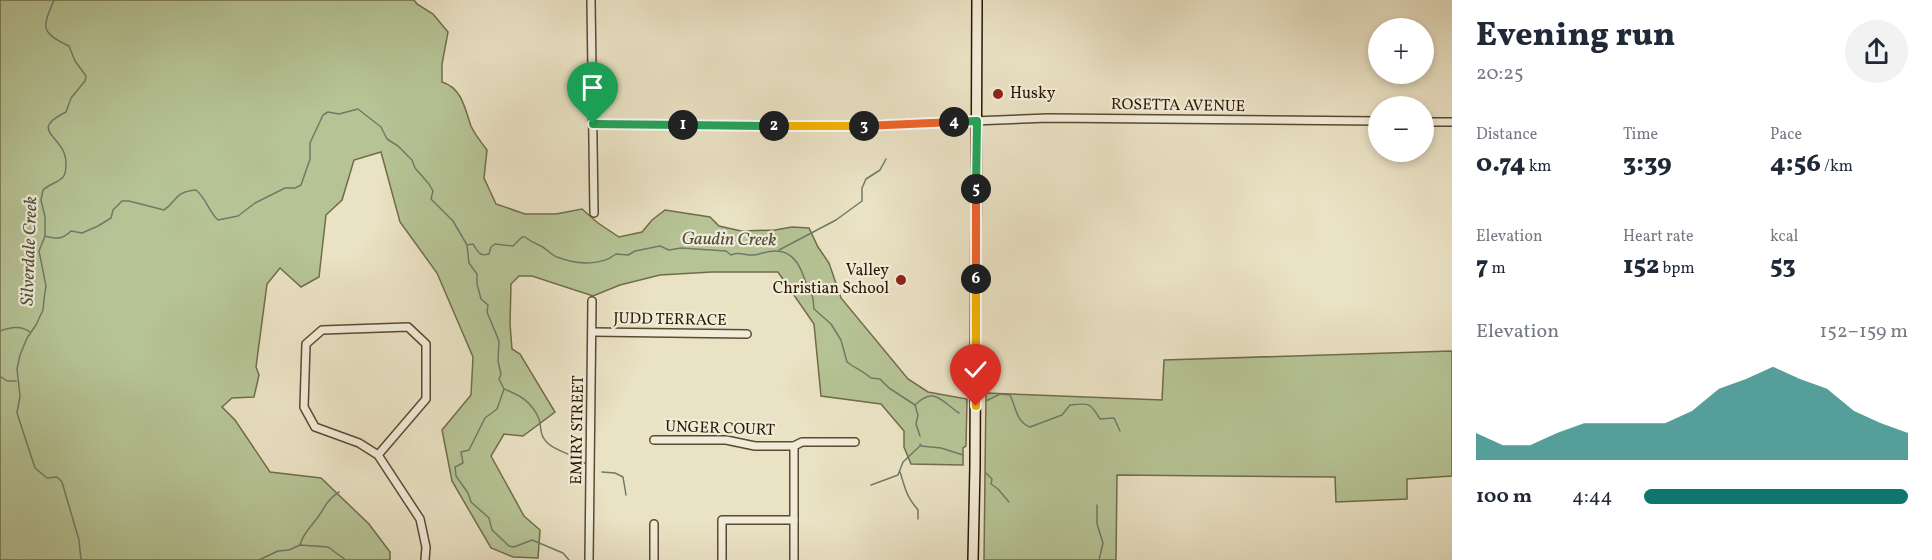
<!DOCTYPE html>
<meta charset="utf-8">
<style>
body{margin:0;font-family:Vollkorn,serif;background:#f2f2f3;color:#1f2937;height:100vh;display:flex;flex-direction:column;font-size:22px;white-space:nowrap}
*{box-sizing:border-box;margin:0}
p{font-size:20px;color:#747a83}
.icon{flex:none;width:33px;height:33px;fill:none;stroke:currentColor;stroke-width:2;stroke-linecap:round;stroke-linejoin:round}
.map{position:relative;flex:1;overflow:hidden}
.details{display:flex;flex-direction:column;background:#fff;width:480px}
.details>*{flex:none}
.fabs{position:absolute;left:1368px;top:18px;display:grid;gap:12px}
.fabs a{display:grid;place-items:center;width:66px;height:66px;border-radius:50%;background:#fff;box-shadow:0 3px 9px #0003;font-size:30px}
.pin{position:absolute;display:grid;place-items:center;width:51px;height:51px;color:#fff;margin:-62px -26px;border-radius:50% 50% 50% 0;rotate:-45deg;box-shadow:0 0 6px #0007}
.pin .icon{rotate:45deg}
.km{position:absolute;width:30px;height:30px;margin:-15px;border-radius:50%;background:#222;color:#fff;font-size:16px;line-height:30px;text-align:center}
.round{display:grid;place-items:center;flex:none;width:63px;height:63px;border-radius:32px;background:#f2f2f3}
.overview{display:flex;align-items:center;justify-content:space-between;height:102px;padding:0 24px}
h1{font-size:33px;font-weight:800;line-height:45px}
.stats{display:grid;grid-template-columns:repeat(3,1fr);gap:9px;height:102px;padding:6px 24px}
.stats div{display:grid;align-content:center}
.stats b{font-size:26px;font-weight:800}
.stats small{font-size:16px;font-weight:400}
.stats p{font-size:16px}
.chart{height:168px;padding:12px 24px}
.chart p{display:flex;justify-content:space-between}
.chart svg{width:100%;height:108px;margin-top:6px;fill:#0f766e;opacity:.7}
ul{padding:0 24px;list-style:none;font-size:20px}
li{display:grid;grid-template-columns:96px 72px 1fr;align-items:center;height:45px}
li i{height:15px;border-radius:8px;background:#0f766e}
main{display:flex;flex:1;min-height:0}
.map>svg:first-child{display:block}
.green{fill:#b6c395;stroke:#706c4a;stroke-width:1.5}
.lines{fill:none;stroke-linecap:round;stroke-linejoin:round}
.stream{stroke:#6d7b68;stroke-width:1.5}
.minor-casing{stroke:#5b4931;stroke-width:10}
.secondary-casing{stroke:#2b1600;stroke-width:12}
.minor{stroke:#f1ecd9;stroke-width:7}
.secondary{stroke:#f1ecd9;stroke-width:9}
.split-1-casing{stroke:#fff;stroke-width:12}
.split-2-casing{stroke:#fff;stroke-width:12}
.split-3-casing{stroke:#fff;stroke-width:12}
.split-4-casing{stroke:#fff;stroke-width:12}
.split-5-casing{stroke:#fff;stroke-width:12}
.split-6-casing{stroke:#fff;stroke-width:12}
.split-7-casing{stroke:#fff;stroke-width:12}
.split-8-casing{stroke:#fff;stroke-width:12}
.split-1{stroke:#22a559;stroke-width:8}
.split-2{stroke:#22a559;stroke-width:8}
.split-3{stroke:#f5b400;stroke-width:8}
.split-4{stroke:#f0652b;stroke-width:8}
.split-5{stroke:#22a559;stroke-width:8}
.split-6{stroke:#f0652b;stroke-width:8}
.split-7{stroke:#f5b400;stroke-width:8}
.split-8{stroke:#f5b400;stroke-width:8}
.poi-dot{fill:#8f2418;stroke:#f1ecd9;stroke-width:2}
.labels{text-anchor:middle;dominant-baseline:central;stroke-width:4.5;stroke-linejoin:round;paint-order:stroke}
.poi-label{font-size:16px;fill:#2b1600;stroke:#f1ecd9;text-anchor:start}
.street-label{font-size:16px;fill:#2b1600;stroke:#f1ecd9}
.water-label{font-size:18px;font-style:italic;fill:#52513d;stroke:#f1ecd9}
</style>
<main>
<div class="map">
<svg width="1452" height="560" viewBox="0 0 1452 560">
<rect width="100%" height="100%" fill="#eae2c4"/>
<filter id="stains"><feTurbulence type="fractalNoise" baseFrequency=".00333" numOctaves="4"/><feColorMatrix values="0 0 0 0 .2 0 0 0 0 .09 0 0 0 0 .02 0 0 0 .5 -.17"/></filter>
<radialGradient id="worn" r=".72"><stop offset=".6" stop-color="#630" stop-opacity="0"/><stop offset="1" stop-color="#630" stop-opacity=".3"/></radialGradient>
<!-- green -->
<g class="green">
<path d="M0,0H414L417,4L433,14L448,32L442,64V82C462,88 465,109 471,126C475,135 482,143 487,150L484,178L496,204L525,214H556L582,209L598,223L619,237L642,232L652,220L665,210L710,217L719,226L741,231L775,230L792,227L809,228L818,247L829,263L841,298L908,379L928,392L967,399L966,446L963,448V465L911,464L904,447V431L881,404L821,396L814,324L778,272H712L660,275L620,285L593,296L532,276H519L511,284L510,324L512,349L520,354L555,412L523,436L504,434L491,456L524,516L540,530L538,558L513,557L491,548L452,481L442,430L471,395L473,357L437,273L400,222L381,152L354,160L342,200L326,215L319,277L301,287L280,268L267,284L256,367L259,375L254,397L232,398L222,407L235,420L270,472L321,478L369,524L390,552V560H0Z"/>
<polygon points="1452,351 1452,476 1407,479 1407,499 1336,502 1335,477 1117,475 1116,560 984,560 986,393 1162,400 1164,360"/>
</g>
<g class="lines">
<!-- stream -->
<g class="stream">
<path d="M54,0C43,27 39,32 69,46L75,61L86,76L85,81L71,98L66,112C26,132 66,135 66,163C66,167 66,174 63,177C59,182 48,185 43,190L41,200L45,217V236L39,251L46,286L44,299L43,310L36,325L27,338L20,355L17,369L20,396L17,413L35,468L47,478L57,477L62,482L79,540L81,560"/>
<path d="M45,236C56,239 62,240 71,231L82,233L98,226L111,218L113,210L122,201H129L164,210C178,201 173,192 196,190C206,198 209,212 218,220L238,216L255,203L285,188H295L301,185L310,159V143L323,115L328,112L339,114L358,109L381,127L387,139L398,146L412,160L415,168L429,184L433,191L431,199L453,221L467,245L473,244C478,251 479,257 489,254L491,247L495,244L513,246L522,237H525C531,242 535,243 541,246C547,249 551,255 557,257C575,264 600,267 616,254L628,255L635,251L660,246L669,250L681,248L726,251L731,255C740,251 745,256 754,255C761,254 769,250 777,251C795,252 801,268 806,283C807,287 811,291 812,295C814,299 813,304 814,309L831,324L841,340L847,362C855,368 863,371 871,378L880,379L889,388L915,405L918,415L916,424L920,436"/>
<polyline points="467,245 469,263 477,274 477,284 481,299 488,305 487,312 499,341 498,361 501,374 499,379 504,389 497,409 485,418 469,450 461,452 463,463 455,467 456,476 468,493 471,502 489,518 492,530 509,546 514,547 532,540 563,553 569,560"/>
<polyline points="779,250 836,220 862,201 862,188 866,179 880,170 886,159"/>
<path d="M0,331C10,327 21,325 30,332"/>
<polyline points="0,376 7,381 16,381"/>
<path d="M504,389C520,395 532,402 539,419C541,424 540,432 543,437C548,447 561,451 570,455C576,457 581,462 587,464"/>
<path d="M986,401L1000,394L1010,395C1016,407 1016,422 1030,427L1062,415L1070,405C1089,403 1090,402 1100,419L1114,418L1120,431"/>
<path d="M915,405C935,385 943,403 959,413"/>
<polyline points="920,444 921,446 941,448 963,455"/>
<polyline points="602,472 615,473 623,477 626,495"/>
<path d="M900,472C906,490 905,494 918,510V519"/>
<polyline points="986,473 992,479 991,484 998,489 1009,502"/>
<polyline points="871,485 898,475 903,462 921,445"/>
<polyline points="1097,505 1097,524 1103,543 1099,560"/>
<path d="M300,545C303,534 309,529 315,521C324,510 326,500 339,492"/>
<polyline points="259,560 278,551 289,550 300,545 328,547 346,560"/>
</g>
<!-- minor casing -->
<g class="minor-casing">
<g id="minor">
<polyline points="591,1 594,213"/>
<polyline points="1424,122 1452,122"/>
<polyline points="593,124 848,126 1048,118 1378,121"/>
<polyline points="593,332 747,334"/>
<polyline points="654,440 726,440 755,446 794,446 802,442 855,442"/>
<polyline points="794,446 794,560"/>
<polyline points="378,455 426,399 426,344 408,327 322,330 306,344 304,407 315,427 359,443 378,455 420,519 426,547 425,560"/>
<polyline points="654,524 654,560"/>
<polyline points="589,560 592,301"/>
<polyline points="722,560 722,520 794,520"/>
</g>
</g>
<!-- secondary casing -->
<g class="secondary-casing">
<polyline id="secondary" points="973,560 975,466 977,0"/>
</g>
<!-- minor -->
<use href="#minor" class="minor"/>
<!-- secondary -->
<use href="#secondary" class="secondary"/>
</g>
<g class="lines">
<!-- split-1 casing -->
<g class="split-1-casing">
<polyline id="split-1" points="593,124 683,125"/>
</g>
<!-- split-2 casing -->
<g class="split-2-casing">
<polyline id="split-2" points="683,125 774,126"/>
</g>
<!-- split-3 casing -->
<g class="split-3-casing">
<polyline id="split-3" points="774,126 864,126"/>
</g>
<!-- split-4 casing -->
<g class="split-4-casing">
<polyline id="split-4" points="864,126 954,122"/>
</g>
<!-- split-5 casing -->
<g class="split-5-casing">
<polyline id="split-5" points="954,122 977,121 976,189"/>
</g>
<!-- split-6 casing -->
<g class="split-6-casing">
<polyline id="split-6" points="976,279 976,189"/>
</g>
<!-- split-7 casing -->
<g class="split-7-casing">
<polyline id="split-7" points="976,369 976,279"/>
</g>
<!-- split-8 casing -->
<g class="split-8-casing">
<polyline id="split-8" points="976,406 976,369"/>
</g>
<!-- split-1 -->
<use href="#split-1" class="split-1"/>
<!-- split-2 -->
<use href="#split-2" class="split-2"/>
<!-- split-3 -->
<use href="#split-3" class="split-3"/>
<!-- split-4 -->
<use href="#split-4" class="split-4"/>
<!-- split-5 -->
<use href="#split-5" class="split-5"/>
<!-- split-6 -->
<use href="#split-6" class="split-6"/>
<!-- split-7 -->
<use href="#split-7" class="split-7"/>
<!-- split-8 -->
<use href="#split-8" class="split-8"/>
</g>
<!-- markers -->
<g class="poi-dot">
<circle cx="998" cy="94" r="6"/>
<circle cx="901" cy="280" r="6"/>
</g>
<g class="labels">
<!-- poi labels -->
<g class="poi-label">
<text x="1010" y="94">Husky</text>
<text x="889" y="271" text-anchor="end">Valley<tspan x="889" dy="18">Christian School</tspan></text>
</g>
<!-- street labels -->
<g class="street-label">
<text transform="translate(1178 106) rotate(1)">ROSETTA AVENUE</text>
<text transform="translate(670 320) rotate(1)">JUDD TERRACE</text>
<text transform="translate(720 429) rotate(2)">UNGER COURT</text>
<text transform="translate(578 430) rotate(-89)">EMIRY STREET</text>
</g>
<!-- water labels -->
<g class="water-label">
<text transform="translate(729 240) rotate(1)">Gaudin Creek</text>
<text transform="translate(30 251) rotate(-88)">Silverdale Creek</text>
</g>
</g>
<rect width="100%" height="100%" filter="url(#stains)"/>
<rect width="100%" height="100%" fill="url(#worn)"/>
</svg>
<div class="fabs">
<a>+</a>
<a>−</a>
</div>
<div class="pin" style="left:593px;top:124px;background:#1e9e55"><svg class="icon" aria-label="arrive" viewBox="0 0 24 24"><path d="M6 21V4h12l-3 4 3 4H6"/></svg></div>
<div class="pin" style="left:976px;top:406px;background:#d93025"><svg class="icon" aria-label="check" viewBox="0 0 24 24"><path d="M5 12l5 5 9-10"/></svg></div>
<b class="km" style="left:683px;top:125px">1</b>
<b class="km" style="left:774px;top:126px">2</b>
<b class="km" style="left:864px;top:126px">3</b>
<b class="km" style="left:954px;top:122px">4</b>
<b class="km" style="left:976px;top:189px">5</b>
<b class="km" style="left:976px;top:279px">6</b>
</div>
<section class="details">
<div class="overview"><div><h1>Evening run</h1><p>20:25</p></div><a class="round"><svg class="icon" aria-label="share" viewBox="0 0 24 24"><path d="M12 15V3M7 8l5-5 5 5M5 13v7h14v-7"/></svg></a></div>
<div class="stats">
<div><p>Distance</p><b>0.74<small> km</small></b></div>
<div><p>Time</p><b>3:39</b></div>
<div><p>Pace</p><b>4:56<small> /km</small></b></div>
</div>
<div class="stats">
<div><p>Elevation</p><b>7<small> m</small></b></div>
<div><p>Heart rate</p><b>152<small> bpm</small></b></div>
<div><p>kcal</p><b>53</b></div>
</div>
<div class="chart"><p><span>Elevation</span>152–159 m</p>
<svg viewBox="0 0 160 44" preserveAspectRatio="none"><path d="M0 44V33L10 38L20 38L30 33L40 29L50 29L60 29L70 29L80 24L90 15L100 11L110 6L120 11L130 15L140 24L150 29L160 33V44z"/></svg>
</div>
<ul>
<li><b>100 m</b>4:44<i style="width:100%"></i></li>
</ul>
</section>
</main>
